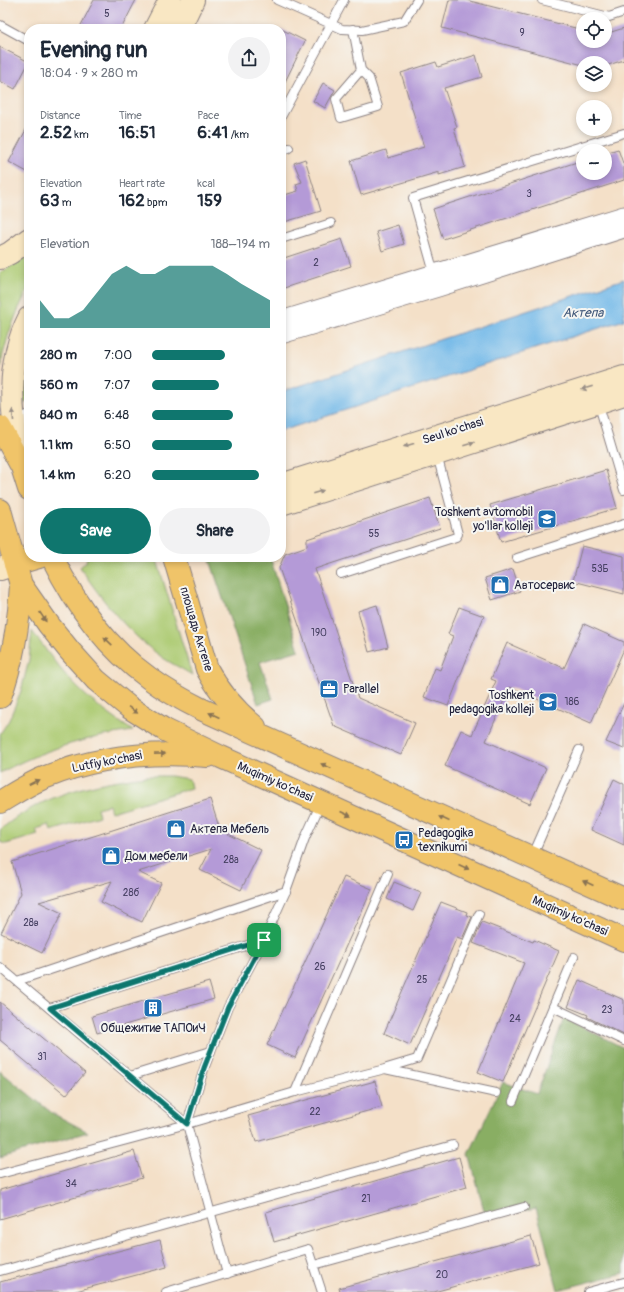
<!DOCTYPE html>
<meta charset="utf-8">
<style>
body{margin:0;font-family:Pangolin,sans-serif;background:#f2f2f3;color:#1f2937;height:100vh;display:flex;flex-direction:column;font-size:15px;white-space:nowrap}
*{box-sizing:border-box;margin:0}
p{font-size:13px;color:#747a83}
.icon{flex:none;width:22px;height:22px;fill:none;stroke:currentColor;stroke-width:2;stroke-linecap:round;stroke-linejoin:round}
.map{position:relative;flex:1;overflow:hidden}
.sheet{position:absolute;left:24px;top:24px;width:262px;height:538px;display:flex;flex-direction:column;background:#fff;border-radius:16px;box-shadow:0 2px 6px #0003}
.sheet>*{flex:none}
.buttons{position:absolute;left:576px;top:12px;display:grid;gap:8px}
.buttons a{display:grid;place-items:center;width:36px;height:36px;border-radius:50%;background:#fff;box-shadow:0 2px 6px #0003;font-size:20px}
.pin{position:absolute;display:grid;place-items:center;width:34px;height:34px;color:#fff;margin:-17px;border-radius:8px;box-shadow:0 2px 6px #0006}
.round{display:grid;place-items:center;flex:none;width:42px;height:42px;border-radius:21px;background:#f2f2f3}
.summary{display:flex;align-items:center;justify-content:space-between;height:68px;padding:0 16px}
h1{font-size:22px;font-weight:800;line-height:30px}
.figures{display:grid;grid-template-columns:repeat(3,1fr);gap:6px;height:68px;padding:4px 16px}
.figures div{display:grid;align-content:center}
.figures b{font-size:17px;font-weight:800}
.figures small{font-size:11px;font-weight:400}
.figures p{font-size:11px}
.chart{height:112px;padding:8px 16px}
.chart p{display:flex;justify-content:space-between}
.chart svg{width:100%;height:72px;margin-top:4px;fill:#0f766e;opacity:.7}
.action{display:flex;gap:8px;margin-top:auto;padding:8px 16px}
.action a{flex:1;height:46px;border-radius:24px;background:#0f766e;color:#fff;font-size:16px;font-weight:800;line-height:46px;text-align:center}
.action a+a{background:#f2f2f3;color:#1f2937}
ul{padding:0 16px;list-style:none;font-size:13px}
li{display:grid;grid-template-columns:64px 48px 1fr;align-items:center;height:30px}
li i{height:10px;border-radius:5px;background:#0f766e}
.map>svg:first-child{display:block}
.green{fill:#acca71;stroke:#677656}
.forest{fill:#89ae63;stroke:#56684f}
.water{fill:#71b8e8;stroke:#4a6d92}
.pier{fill:#f4e0c8}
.building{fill:#b49ad7}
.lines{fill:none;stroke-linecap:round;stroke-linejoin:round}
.lane-casing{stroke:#8b8182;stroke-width:10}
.street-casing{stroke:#8b8182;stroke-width:19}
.secondary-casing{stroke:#8b8182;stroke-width:24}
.primary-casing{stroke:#8b8182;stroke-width:24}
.lane{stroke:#fff;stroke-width:8}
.street{stroke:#fff;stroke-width:17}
.secondary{stroke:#f9e7c3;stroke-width:22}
.primary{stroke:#f0c469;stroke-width:22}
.oneway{fill:#988e86}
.oneway2{fill:#897352}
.route-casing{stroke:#fff;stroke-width:8}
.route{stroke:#0f766e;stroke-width:5}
.labels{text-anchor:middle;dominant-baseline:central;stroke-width:4;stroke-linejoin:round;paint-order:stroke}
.number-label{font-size:10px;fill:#464062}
.street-label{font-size:12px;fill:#22223b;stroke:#f6f6f2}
.poi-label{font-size:12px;fill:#22223b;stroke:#f6f6f2;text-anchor:start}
.water-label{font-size:13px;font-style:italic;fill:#3e5678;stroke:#f6f6f2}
</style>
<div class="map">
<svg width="624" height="1292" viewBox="0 0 624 1292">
<rect width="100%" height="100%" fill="#f6f6f2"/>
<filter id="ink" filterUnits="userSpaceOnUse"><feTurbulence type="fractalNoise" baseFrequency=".025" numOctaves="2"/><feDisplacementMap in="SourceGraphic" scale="8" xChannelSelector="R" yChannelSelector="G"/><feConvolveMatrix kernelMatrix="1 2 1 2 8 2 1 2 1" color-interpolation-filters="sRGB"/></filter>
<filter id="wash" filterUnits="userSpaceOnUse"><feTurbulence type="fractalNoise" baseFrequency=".012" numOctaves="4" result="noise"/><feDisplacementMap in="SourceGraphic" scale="16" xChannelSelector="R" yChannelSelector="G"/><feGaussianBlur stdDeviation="0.9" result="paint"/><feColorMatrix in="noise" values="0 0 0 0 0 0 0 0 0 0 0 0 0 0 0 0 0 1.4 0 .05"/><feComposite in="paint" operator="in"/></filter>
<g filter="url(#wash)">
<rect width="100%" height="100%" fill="#f4e0c8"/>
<!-- green -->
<g class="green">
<polygon points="29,255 29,287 18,310 9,333 2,358 0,370 0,273"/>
<polygon points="29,360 29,399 24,404 24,387"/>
<path d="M87,557H156L192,675C183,669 172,664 163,658C130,635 102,601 80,567L86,562Z"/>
<path d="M32,631C47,651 61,672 79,689C95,705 114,718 133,731C84,738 44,749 0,773V734L9,720L21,691L29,660Z"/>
<path d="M147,776H170L189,779L191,788L111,812L109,805L97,808L99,816L51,831L49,825L36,829L38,835L6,844L0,842V830C40,795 95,782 147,776Z"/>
</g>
<!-- forest -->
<g class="forest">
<polygon points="209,557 270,557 299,650 260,662 273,699 258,704"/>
<polygon points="564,1018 624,1048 624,1273 558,1290 536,1208 486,1218 469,1154 503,1082 537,1094"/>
<polygon points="0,1071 52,1113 88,1132 0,1158"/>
</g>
<!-- water -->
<polygon class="water" points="624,279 624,320 281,431 281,392"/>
<!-- pier -->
<polygon class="pier" points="29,472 29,514 0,524 0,481"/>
<g id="blocks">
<!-- building -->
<g class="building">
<polygon points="94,0 136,0 121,29 79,29"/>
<polygon points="449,0 466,0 583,30 583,41 605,41 605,34 624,28 624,60 605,66 605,63 583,63 583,65 442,28"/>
<polygon points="281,29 305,41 281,90"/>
<polygon points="0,47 29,62 15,89 0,81"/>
<polygon points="476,55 482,77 444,88 457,127 454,128 465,167 439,175 439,172 361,195 351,161 386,150 388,158 424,147 401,73 436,62 438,67"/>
<polygon points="323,83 335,90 325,108 313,101"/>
<polygon points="29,124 29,173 9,162"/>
<polygon points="618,149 624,166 624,180 443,239 433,209 583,160 583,173 605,173 605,153"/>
<polygon points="305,159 321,211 281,223 281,196 298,191 296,184 302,182 294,163"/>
<polygon points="398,225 404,244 382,251 376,232"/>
<polygon points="342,239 351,266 281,289 281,259"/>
<polygon points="606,470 617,508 501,542 490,505"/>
<polygon points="430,498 440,528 315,569 358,698 415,723 401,755 334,726 279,568 285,554 307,546 307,539"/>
<polygon points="582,546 624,556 624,594 573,581"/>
<polygon points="513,569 520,591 492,600 485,578"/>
<polygon points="377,605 388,647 369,652 358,611"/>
<polygon points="459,607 484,616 448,706 424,697 435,668 440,670 453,636 448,634"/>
<polygon points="584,624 624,642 624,649 591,723 510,687 486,741 546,768 530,804 445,766 461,730 472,735 496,681 491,679 507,643 564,668"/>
<polygon points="624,703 624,749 606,742"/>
<polygon points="614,779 624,784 624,845 591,830"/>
<polygon points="210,799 220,830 261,850 241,890 200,870 211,849 138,872 161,883 142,922 101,902 112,881 39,902 62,913 42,953 1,933 21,893 12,862"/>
<polygon points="344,877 372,889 295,1058 267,1045"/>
<polygon points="394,882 421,893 413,911 387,899"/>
<polygon points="441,902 467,912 466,915 472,917 462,939 457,937 410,1045 384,1033"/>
<polygon points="482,922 533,942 534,940 559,951 503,1082 478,1072 524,963 473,943"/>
<polygon points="579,980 624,1000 624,1035 587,1017 588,1015 568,1007"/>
<polygon points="209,982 214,999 97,1033 92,1016"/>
<polygon points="0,1002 85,1073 66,1095 0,1040"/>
<polygon points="375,1081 382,1107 256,1142 248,1116"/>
<polygon points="134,1151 142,1178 0,1219 0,1190"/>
<polygon points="459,1157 467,1187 274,1242 266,1212"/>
<polygon points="531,1236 539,1263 434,1292 340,1292 339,1288"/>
<polygon points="160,1240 167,1267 72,1292 0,1292 0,1282"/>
</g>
</g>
</g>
<g filter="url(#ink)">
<use href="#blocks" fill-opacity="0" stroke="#8b8182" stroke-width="1"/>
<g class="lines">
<!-- lane casing -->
<g class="lane-casing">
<g id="lane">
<polyline points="277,0 342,29 362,30 404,21 417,0"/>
<polyline points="542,0 609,17 624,12"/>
<polyline points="0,25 29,41"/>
<polyline points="353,29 361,70 336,99 341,118 378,107 369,78 361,70"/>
<polyline points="281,117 344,0"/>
<polyline points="281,151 289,148"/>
<polyline points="281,239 331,223"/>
<polyline points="434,273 413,198 624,133"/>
<polyline points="598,402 624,490"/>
<polyline points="517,558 624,524"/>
<polyline points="341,574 456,537 458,534 437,455"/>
<polyline points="532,857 579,750"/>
<polyline points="0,967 187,1124"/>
<polyline points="17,981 286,891"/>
<polyline points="553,1007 624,1041"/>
<polyline points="50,1008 264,940"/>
<polyline points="387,1068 417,1059 479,914"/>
<polyline points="130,1076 211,1051"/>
<polyline points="295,1092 388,874"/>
<polyline points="513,1101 574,957"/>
<polyline points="0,1174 187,1124 295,1092 385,1069 496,1093"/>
<polyline points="314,1265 524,1207"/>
<polyline points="0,1271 453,1145"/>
<polyline points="227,1274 187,1124 204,1069 228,1007 264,940 286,891 305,838 321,803"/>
<polyline points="166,1292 308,1249 322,1292"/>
<polyline points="588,1292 624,1282"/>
</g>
</g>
<!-- street casing -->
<g class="street-casing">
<g id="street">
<polyline points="281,320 624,215"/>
<polyline points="281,335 438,288 624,229"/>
<polyline points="23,453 26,429 29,419"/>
</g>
</g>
<!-- secondary casing -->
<g class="secondary-casing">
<g id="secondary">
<polyline points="155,29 170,0"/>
<polyline points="179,29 193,0"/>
<polyline points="0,258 10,253 29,239"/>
<path d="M21,462C10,414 6,363 29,318"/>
<polyline points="281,485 624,377"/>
<polyline points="281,504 624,394"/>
<polyline points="0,569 15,564"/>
</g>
</g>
<!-- primary casing -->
<g class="primary-casing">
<g id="primary">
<polyline points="0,427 22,467 29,489"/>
<polyline points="0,510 21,585 49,625 69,650 96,680 130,708 165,730 221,757 624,940"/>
<path d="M52,557C75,604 106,647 149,678C165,690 183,700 201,709L624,899"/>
<path d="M174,557L207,669C219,692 235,710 255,727"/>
<polyline points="15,564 39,557"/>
<path d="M0,697C13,661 19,623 21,585"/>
<path d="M0,802C15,793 30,783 46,777C98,756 152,751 208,756"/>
</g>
</g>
<!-- lane -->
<use href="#lane" class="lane"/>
<!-- street -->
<use href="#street" class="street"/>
<!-- secondary -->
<use href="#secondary" class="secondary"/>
<!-- primary -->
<use href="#primary" class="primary"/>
</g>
<!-- one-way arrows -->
<defs><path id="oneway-solid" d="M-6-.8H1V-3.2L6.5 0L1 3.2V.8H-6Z"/></defs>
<g class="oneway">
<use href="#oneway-solid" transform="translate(587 388) rotate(162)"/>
<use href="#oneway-solid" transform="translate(13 415) rotate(-95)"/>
<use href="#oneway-solid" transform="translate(469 444) rotate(-18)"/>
<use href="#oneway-solid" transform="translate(409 445) rotate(162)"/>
<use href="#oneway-solid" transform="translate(318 492) rotate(-18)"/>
</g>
<g class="oneway2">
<use href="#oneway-solid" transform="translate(43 617) rotate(56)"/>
<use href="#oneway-solid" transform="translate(108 641) rotate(-136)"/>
<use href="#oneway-solid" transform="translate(133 710) rotate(34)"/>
<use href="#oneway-solid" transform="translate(214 715) rotate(-156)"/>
<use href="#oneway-solid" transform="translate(160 754) rotate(-1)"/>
<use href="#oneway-solid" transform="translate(326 766) rotate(-156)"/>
<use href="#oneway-solid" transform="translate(34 782) rotate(-26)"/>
<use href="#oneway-solid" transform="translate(346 814) rotate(24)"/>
<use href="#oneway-solid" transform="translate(444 819) rotate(-156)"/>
<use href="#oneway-solid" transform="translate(464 867) rotate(24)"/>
<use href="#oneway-solid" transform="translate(588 883) rotate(-156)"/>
</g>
</g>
<g class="lines" filter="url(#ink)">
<!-- route casing -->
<g class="route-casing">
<polygon id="route" points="264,940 228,1007 204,1068 187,1124 50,1008"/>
</g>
<!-- route -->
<use href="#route" class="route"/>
</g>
<!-- icons -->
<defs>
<g id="university-square" transform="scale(1)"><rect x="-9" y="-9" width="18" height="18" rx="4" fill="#1f6fb2" stroke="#f6f6f2"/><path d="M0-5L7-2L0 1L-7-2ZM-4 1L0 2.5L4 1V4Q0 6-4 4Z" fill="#fff"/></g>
<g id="shop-square" transform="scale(1)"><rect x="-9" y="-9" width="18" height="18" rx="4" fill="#1f6fb2" stroke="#f6f6f2"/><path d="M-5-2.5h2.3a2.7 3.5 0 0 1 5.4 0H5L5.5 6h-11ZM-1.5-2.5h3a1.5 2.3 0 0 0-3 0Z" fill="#fff"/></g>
<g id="office-square" transform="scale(1)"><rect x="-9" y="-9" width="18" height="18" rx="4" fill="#1f6fb2" stroke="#f6f6f2"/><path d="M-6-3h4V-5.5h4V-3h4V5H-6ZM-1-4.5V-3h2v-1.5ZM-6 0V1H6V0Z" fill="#fff"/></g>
<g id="bus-square" transform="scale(1)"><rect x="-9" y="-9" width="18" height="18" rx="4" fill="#1f6fb2" stroke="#f6f6f2"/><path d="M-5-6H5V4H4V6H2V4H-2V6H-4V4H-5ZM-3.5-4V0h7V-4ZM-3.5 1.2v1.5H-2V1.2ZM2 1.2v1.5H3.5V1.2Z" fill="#fff"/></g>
<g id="building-square" transform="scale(1)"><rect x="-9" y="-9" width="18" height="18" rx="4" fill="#1f6fb2" stroke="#f6f6f2"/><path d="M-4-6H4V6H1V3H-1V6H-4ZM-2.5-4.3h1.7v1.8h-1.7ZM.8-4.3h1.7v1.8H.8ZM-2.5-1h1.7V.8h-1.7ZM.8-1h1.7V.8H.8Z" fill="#fff"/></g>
</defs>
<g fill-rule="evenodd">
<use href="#university-square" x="547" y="519"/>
<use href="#shop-square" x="500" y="585"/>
<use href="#office-square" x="329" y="689"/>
<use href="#university-square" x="548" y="702"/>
<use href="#shop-square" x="176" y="829"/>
<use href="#bus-square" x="404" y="840"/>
<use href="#shop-square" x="111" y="856"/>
<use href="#building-square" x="153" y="1008"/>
</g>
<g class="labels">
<!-- number labels -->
<g class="number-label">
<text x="107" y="14">5</text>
<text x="522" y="33">9</text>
<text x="529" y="194">3</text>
<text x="316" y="263">2</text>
<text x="374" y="534">55</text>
<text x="600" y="569">53Б</text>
<text x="319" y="633">190</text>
<text x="572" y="702">186</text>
<text x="231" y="860">28а</text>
<text x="131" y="893">28б</text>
<text x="31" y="923">28в</text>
<text x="320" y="967">26</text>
<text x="422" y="980">25</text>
<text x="607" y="1010">23</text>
<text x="515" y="1019">24</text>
<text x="42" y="1057">31</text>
<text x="315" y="1112">22</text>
<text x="71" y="1184">34</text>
<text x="366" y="1199">21</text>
<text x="442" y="1275">20</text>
</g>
<!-- street labels -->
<g class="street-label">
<text transform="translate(453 431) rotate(-18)">Seul ko'chasi</text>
<text transform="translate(196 629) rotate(73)">площадь Актепе</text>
<text transform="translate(107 762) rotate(-11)">Lutfiy ko'chasi</text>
<text transform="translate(275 782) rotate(24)">Muqimiy ko'chasi</text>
<text transform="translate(570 916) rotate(24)">Muqimiy ko'chasi</text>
</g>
<!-- poi labels -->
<g class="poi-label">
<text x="533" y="512" text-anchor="end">Toshkent avtomobil<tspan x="533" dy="14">yo'llar kolleji</tspan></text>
<text x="514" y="585">Автосервис</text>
<text x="343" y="689">Parallel</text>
<text x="534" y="695" text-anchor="end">Toshkent<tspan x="534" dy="14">pedagogika kolleji</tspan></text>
<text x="190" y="829">Актепа Мебель</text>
<text x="418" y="833">Pedagogika<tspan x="418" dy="14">texnikumi</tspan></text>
<text x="125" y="856">Дом мебели</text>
<text x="153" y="1028" text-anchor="middle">Общежитие ТАПОиЧ</text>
</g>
<!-- water labels -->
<g class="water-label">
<text x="583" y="313">Актепа</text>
</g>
</g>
</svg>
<div class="buttons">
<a><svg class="icon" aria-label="locate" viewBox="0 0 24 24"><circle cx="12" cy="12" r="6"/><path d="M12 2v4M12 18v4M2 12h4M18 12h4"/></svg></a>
<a><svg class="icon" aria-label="layers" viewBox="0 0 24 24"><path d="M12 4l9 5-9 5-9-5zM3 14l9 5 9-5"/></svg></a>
<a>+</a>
<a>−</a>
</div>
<div class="pin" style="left:264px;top:940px;background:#1e9e55"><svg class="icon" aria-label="arrive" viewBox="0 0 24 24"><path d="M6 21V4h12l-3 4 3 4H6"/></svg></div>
<section class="sheet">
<div class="summary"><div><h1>Evening run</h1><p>18:04 · 9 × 280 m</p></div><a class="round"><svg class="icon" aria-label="share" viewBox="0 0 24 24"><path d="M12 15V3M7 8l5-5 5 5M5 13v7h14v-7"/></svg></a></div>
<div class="figures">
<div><p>Distance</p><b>2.52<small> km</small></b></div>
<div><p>Time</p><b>16:51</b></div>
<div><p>Pace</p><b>6:41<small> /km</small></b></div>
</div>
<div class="figures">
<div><p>Elevation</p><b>63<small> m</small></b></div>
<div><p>Heart rate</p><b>162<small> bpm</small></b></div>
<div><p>kcal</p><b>159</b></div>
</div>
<div class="chart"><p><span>Elevation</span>188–194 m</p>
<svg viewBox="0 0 160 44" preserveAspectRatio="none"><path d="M0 44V27L10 38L20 38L30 33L40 22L50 11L60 6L70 11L80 11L90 6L100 6L110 6L120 6L130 11L140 17L150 22L160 27V44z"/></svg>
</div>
<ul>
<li><b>280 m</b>7:00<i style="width:62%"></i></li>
<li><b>560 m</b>7:07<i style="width:57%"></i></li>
<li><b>840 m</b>6:48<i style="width:69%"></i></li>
<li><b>1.1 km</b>6:50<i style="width:68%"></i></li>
<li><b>1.4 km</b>6:20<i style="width:91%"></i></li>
</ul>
<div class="action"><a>Save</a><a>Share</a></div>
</section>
</div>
